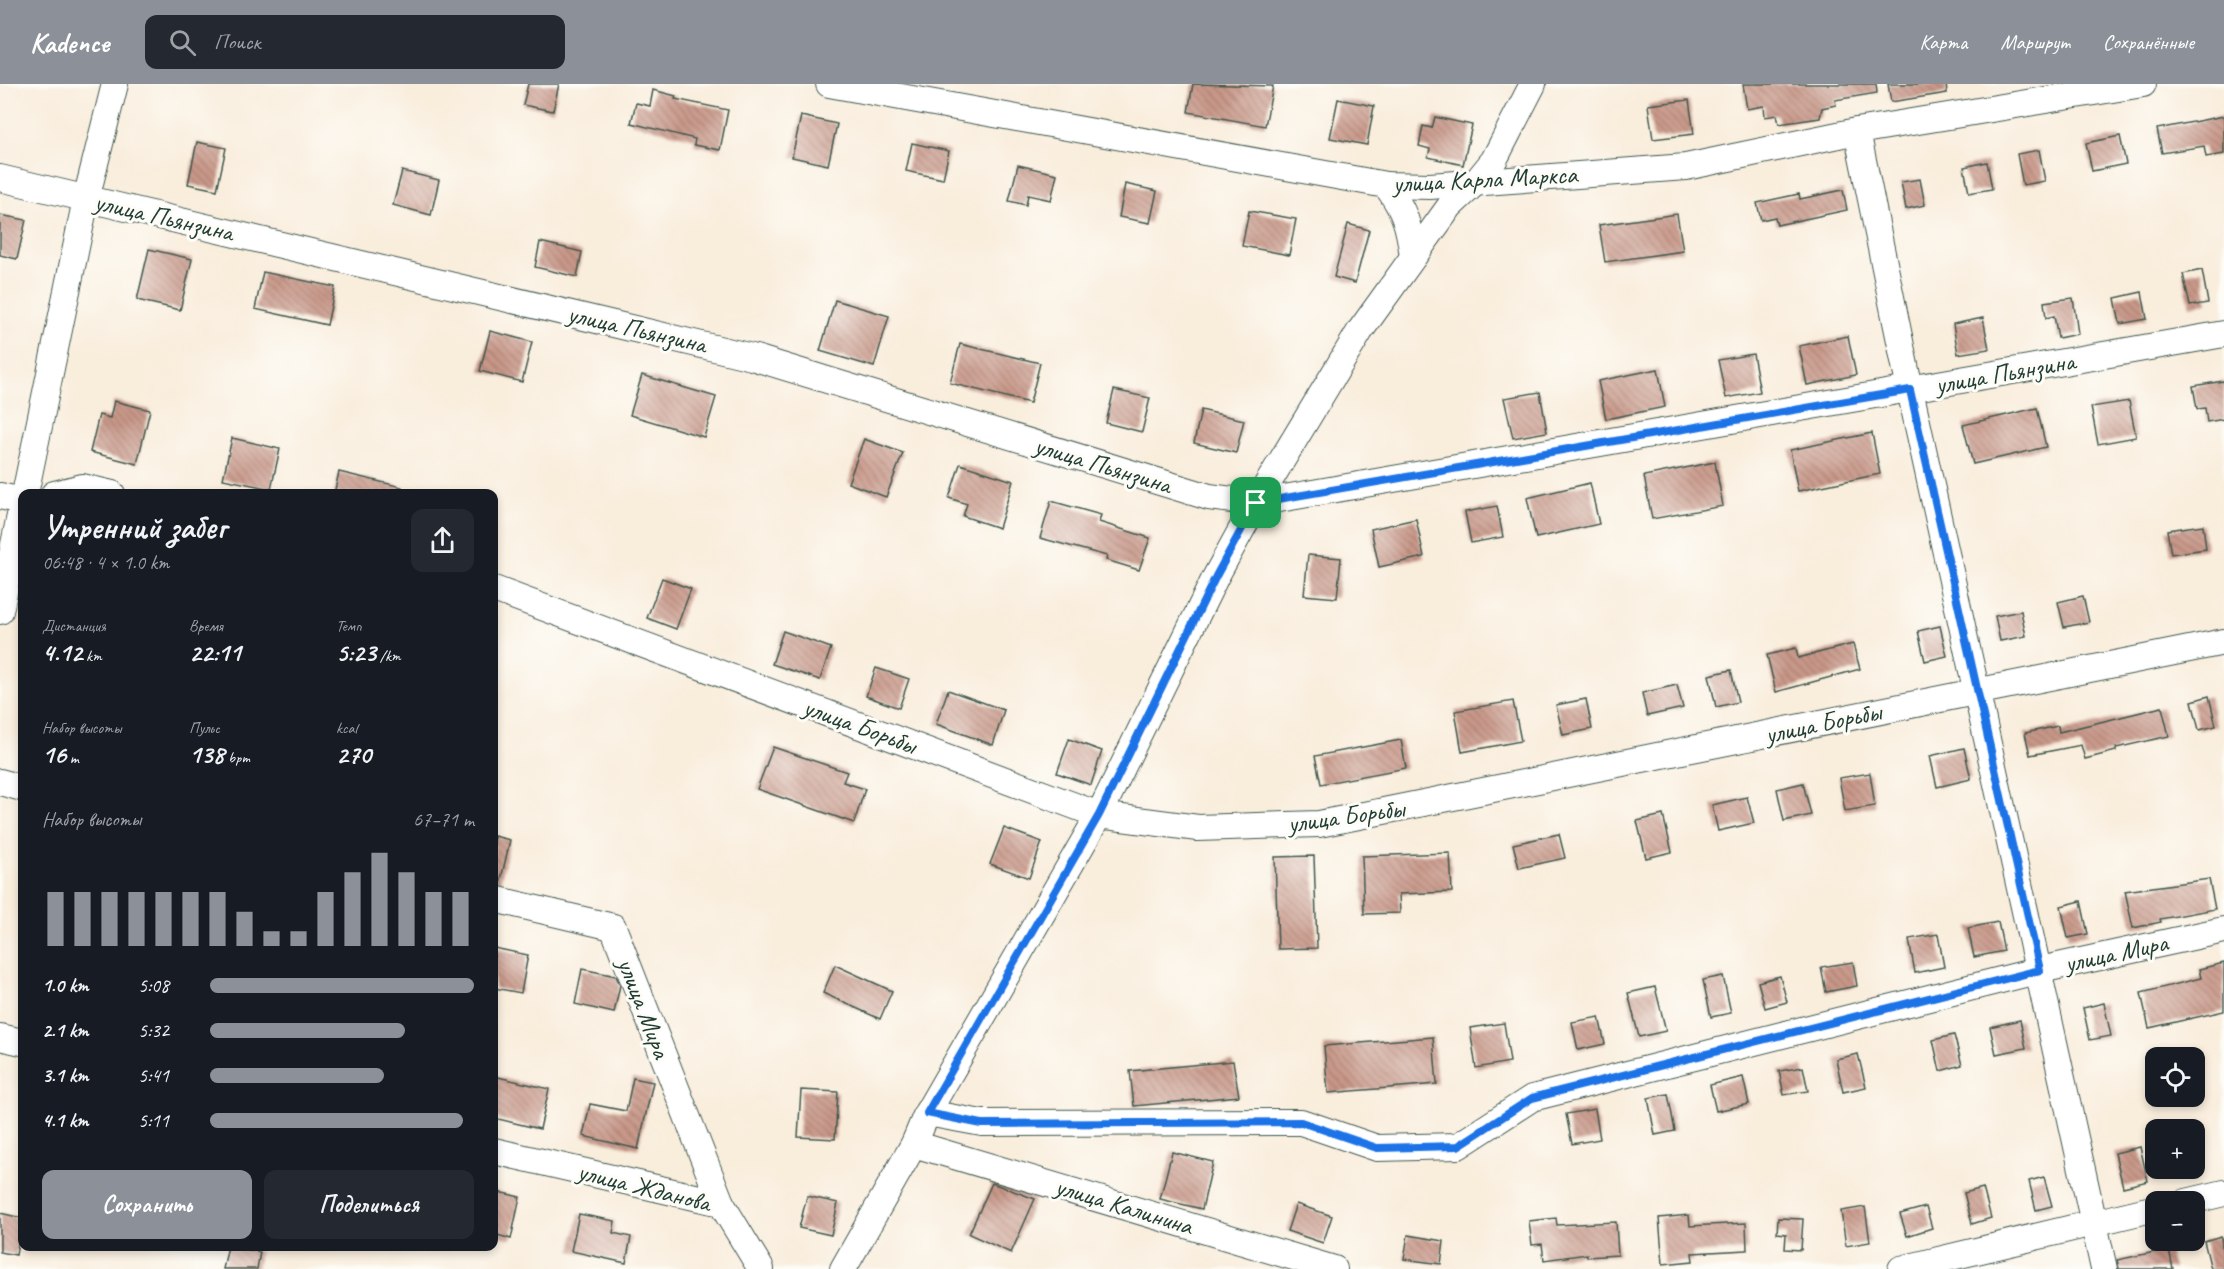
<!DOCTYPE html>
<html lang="ru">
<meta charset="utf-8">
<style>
body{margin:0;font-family:Caveat,sans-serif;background:#242831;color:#f1f3f6;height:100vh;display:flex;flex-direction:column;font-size:22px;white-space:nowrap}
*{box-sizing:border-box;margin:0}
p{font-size:20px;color:#9ea1a6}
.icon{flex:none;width:33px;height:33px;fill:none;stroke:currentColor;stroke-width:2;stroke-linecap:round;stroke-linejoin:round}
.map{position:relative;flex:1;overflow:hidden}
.panel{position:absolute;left:18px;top:405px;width:480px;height:762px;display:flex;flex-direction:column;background:#171b24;border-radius:12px;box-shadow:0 3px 9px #0003}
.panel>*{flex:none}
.buttons{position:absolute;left:2145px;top:963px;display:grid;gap:12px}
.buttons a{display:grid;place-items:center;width:60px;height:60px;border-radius:12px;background:#171b24;box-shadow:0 3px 9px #0003;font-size:30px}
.pin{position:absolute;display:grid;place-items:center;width:51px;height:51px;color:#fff;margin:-26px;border-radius:12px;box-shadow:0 3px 9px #0006}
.round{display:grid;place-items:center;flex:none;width:63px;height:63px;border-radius:12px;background:#242831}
.head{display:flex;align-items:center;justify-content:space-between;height:102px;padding:0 24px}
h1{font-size:33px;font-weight:600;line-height:45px}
.metrics{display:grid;grid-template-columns:repeat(3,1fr);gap:9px;height:102px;padding:6px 24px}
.metrics div{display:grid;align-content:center}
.metrics b{font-size:26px;font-weight:600}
.metrics small{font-size:16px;font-weight:400}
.metrics p{font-size:16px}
.chart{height:168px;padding:12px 24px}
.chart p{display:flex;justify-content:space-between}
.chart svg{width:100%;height:108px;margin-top:6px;stroke:#8c9099;stroke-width:6}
.button{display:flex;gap:12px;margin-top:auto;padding:12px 24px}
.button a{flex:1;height:69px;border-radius:12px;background:#8c9099;color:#fff;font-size:24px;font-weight:600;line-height:69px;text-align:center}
.button a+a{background:#242831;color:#f1f3f6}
ul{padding:0 24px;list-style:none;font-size:20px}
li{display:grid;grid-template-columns:96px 72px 1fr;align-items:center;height:45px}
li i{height:15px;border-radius:8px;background:#8c9099}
header{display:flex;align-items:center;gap:36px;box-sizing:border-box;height:84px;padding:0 30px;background:#8c9099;color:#fff}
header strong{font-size:28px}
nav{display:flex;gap:33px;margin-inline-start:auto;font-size:21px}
.search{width:420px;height:54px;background:#242831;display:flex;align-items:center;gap:15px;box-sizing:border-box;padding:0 21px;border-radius:12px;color:#9ea1a6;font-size:22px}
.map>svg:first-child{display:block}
.building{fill:url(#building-back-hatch)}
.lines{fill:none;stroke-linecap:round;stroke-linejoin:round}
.minor-casing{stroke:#40574d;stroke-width:28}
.minor{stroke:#fff;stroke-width:26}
.route-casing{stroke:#fff;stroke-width:12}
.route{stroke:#1a73e8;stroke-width:8}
.labels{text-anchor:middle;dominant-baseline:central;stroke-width:6;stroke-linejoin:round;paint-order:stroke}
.street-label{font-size:26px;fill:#1f3d34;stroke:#fdfcf7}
</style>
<header>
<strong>Kadence</strong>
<div class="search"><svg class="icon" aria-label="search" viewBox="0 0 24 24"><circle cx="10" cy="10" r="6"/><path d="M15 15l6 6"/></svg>Поиск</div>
<nav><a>Карта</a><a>Маршрут</a><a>Сохранённые</a></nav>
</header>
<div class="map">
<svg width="2224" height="1185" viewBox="0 0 2224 1185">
<defs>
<pattern id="building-back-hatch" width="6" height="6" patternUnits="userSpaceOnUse" patternTransform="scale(1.5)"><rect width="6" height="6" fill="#c99889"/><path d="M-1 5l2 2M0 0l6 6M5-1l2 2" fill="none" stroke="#a37d71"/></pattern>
</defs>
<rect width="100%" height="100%" fill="#fdfcf7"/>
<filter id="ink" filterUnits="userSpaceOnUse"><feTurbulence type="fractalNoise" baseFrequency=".0167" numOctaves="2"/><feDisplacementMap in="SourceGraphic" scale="12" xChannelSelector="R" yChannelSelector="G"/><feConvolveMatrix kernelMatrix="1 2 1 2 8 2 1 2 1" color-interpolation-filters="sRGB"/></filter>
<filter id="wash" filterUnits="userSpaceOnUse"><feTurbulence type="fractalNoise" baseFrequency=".008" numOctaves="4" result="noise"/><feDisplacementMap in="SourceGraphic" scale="24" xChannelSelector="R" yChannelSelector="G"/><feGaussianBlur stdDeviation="1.35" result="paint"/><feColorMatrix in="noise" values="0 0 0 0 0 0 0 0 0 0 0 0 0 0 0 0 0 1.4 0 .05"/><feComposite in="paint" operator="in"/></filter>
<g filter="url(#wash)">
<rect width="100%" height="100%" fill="#f9eddc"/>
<g id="blocks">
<!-- building -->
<g class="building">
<polygon points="528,0 559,0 553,27 523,21"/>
<polygon points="1193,0 1273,2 1265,42 1188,28"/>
<polygon points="1743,0 1876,0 1877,9 1835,16 1836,21 1822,24 1820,34 1779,40 1777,31 1765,33 1764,22 1747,25"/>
<polygon points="1888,0 1946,0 1947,9 1891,18"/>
<polygon points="653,6 676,12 675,15 728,26 720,66 694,61 695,55 631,39 636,19 650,22"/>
<polygon points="1338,15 1374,22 1367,61 1330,54"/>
<polygon points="1689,16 1694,50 1653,55 1648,21"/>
<polygon points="801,32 837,40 828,81 792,73"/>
<polygon points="2224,32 2224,70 2206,73 2204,62 2162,69 2157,45"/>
<polygon points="1435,33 1472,41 1463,81 1428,73 1430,65 1419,62 1423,42 1432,44"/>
<polygon points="2120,52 2126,80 2092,87 2086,59"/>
<polygon points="197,58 226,64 217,106 188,100"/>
<polygon points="912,59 949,67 943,95 906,87"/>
<polygon points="2039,66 2045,97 2023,101 2017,70"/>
<polygon points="1987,78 1992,105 1969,109 1964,83"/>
<polygon points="1018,81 1057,90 1051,116 1028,111 1026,121 1009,117"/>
<polygon points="402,87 439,96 431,131 393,121"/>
<polygon points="1920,95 1925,121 1906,125 1901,98"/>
<polygon points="1125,100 1157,107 1150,139 1119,133"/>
<polygon points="1843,106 1847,126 1777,141 1775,133 1761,136 1757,119 1799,110 1800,115"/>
<polygon points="1249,127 1296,135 1289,171 1242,162"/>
<polygon points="1677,130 1683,167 1605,178 1599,141"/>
<polygon points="0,131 26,136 17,175 0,171"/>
<polygon points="1348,140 1369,146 1355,199 1334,193"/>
<polygon points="540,158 582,168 577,193 535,183"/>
<polygon points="149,165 192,175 180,226 137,216"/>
<polygon points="2202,186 2208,219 2190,222 2183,190"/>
<polygon points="263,188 335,203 327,241 255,225"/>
<polygon points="2142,208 2147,235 2120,240 2115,214"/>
<polygon points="2073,214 2078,250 2058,254 2054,232 2046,234 2044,218"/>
<polygon points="835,216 889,232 874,283 820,267"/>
<polygon points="1983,234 1989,265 1958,270 1953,240"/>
<polygon points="490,247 532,258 522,298 480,287"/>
<polygon points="1848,252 1856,291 1807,301 1799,262"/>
<polygon points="960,260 1040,279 1030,319 950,299"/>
<polygon points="1753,270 1760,308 1726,314 1718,276"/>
<polygon points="1658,285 1665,323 1606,335 1598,297"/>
<polygon points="642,291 716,313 704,353 630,331"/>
<polygon points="2224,297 2224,335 2207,338 2205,324 2197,325 2193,302"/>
<polygon points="1114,306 1150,314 1142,348 1106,339"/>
<polygon points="1540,308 1547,348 1513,354 1504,314"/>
<polygon points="114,317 150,326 137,380 90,368 99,331 110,334"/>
<polygon points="2129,317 2136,353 2098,360 2091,323"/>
<polygon points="2037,324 2046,363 1973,380 1963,341"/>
<polygon points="1201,326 1244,336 1236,369 1194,359"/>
<polygon points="1872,349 1880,390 1798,407 1790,366"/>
<polygon points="232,354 280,365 271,405 223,395"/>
<polygon points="864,355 903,369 886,413 848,399"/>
<polygon points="1715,378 1723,422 1652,435 1644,392"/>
<polygon points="960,380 1013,397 999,444 963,432 967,420 949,414"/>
<polygon points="339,388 402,403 402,410 334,410"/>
<polygon points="1590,399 1599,440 1536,454 1527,414"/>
<polygon points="1051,417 1101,431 1099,438 1150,454 1139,486 1106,476 1107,472 1040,454"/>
<polygon points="1497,422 1503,453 1471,459 1465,428"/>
<polygon points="1416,435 1424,473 1379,483 1371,445"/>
<polygon points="2203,441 2206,465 2171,470 2167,446"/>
<polygon points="1308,471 1341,474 1337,514 1304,511"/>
<polygon points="662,494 691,505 676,545 647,534"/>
<polygon points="2083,512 2089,538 2064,543 2058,518"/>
<polygon points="2021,527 2026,552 2000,557 1995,532"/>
<polygon points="1940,542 1947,572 1925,577 1918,547"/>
<polygon points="783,547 831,564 820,596 772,580"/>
<polygon points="1853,560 1860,585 1776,608 1767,571 1796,564 1798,574"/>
<polygon points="876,584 909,595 899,624 866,612"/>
<polygon points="1731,586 1738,618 1716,623 1709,591"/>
<polygon points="1677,601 1683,624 1647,632 1642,609"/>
<polygon points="948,606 1004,626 993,661 936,640"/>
<polygon points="2209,612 2216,642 2199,646 2192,617"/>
<polygon points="1586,615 1592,645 1563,651 1556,621"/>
<polygon points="1513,617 1521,657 1462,668 1455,627"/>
<polygon points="2162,623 2169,652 2116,664 2116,667 2085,675 2081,661 2030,671 2025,649 2058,642 2059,648"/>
<polygon points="1069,655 1102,667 1091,701 1057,689"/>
<polygon points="1401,656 1406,684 1321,700 1315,672"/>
<polygon points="773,663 847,688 843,698 865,705 854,739 757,705"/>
<polygon points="1964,664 1971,695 1937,703 1930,672"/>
<polygon points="1870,689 1875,722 1845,727 1839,694"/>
<polygon points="1803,699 1811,731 1784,737 1777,705"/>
<polygon points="1747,713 1754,739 1718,747 1712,721"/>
<polygon points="1663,731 1672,768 1646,774 1637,737"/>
<polygon points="1004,744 1042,758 1029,794 990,780"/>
<polygon points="1559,750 1565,774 1519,784 1513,760"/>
<polygon points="494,752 510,756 500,800 494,799"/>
<polygon points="1450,769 1452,808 1399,810 1400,829 1364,830 1362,772"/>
<polygon points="1314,772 1317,864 1278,865 1275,773"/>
<polygon points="2209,795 2215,825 2160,835 2161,838 2133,844 2125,807"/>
<polygon points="2081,817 2088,850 2068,854 2061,822"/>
<polygon points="1998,838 2004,867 1974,873 1968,844"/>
<polygon points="1938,850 1944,883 1915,889 1909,855"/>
<polygon points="494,864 528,871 521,909 494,904"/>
<polygon points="1853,878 1857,902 1826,908 1821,883"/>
<polygon points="2224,879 2224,927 2149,944 2141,909 2201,894 2199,885"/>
<polygon points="835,881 892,907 880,935 823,909"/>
<polygon points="582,885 616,892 620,901 614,929 575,920"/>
<polygon points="1723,892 1731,929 1711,933 1703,896"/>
<polygon points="1780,892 1787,918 1765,924 1758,898"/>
<polygon points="1655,903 1666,947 1639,953 1628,909"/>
<polygon points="2104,919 2111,952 2090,956 2083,924"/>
<polygon points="1599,933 1605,960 1578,966 1572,938"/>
<polygon points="2020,936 2026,964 1996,970 1990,943"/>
<polygon points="1504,939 1510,978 1476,984 1470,944"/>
<polygon points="1954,951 1962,981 1940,987 1933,956"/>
<polygon points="1433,953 1437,1000 1328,1009 1324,962"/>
<polygon points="1858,970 1866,1003 1843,1008 1836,975"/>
<polygon points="1233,977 1239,1012 1134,1022 1130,987"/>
<polygon points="1803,983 1808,1007 1784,1011 1779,987"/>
<polygon points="494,992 549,1005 540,1045 494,1034"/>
<polygon points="1743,993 1749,1020 1716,1027 1710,1001"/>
<polygon points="633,994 653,998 638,1065 583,1052 590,1020 626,1027"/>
<polygon points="801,1006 838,1008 835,1055 798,1053"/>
<polygon points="1668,1010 1675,1047 1655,1051 1648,1014"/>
<polygon points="1595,1025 1600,1055 1572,1060 1566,1030"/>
<polygon points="2140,1063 2148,1097 2123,1103 2115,1069"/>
<polygon points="1172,1068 1213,1078 1202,1125 1160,1115"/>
<polygon points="2044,1093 2052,1122 2036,1126 2029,1097"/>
<polygon points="992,1099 1035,1115 1011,1169 969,1150"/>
<polygon points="1983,1104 1991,1134 1972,1140 1964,1109"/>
<polygon points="494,1107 520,1113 511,1155 494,1150"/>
<polygon points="807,1112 838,1119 831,1151 799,1144"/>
<polygon points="1296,1120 1332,1132 1323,1159 1287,1147"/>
<polygon points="1865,1123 1870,1158 1846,1162 1841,1127"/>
<polygon points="1926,1123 1932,1144 1907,1152 1900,1130"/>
<polygon points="0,1129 22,1134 16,1171 0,1168"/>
<polygon points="579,1130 615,1137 613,1149 631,1153 626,1179 571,1167"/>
<polygon points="1689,1131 1690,1142 1746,1139 1747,1166 1692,1169 1693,1177 1663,1180 1659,1134"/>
<polygon points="1556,1134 1557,1141 1616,1138 1618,1171 1587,1173 1587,1170 1544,1176 1542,1160 1532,1161 1529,1137"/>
<polygon points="1778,1134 1803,1135 1801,1166 1785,1165 1786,1150 1777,1149"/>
<polygon points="1408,1151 1444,1157 1441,1180 1404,1175"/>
<polygon points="2221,1152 2224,1185 2211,1185 2204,1157"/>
<polygon points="228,1162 260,1168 257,1185 223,1185"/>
<polygon points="2169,1165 2173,1185 2119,1185 2117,1176"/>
</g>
</g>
</g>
<g filter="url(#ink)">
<use href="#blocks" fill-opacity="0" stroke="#40574d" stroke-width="1.5"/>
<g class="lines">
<!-- minor casing -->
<g class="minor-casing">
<g id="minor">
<polyline points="829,0 1386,101 1430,102 1686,83 1857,47 2143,0"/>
<polyline points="1857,47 1910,306 2104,1185"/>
<polyline points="0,94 752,273 1209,413 1256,419 2224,250"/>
<path d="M1386,101C1405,127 1409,141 1413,173"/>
<polyline points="25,410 86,115 115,0"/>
<polyline points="54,410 82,403 112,410"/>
<polyline points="0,412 22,417"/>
<polyline points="494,505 1099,731 1198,744 1319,740 2224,558"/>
<polyline points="0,527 22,422"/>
<polyline points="0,698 22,704"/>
<polyline points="494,815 613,843 721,1119"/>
<polyline points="0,953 22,958"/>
<polyline points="927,1029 982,1039 1301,1038 1377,1064 1458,1062 1532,1014 2040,886 2224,846"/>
<polyline points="914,1060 1334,1185"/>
<polyline points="494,1067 721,1119 761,1185"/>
<polyline points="2186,1118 2224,1109"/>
<polyline points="843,1185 914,1060 927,1029 1099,731 1216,492 1256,419 1360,247 1450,122 1477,97 1494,76 1533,0"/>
<polyline points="1901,1185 2156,1124"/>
</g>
</g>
<!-- minor -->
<use href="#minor" class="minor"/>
</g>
</g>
<g class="lines" filter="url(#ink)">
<!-- route casing -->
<g class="route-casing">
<polygon id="route" points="1910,306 2040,886 1532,1014 1458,1062 1377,1064 1301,1038 982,1040 927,1029 1099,731 1216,492 1256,419"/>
</g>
<!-- route -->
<use href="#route" class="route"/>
</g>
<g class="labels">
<!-- street labels -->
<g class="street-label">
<text transform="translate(1485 95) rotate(-3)">улица Карла Маркса</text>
<text transform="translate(164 133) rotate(13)">улица Пьянзина</text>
<text transform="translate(637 245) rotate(13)">улица Пьянзина</text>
<text transform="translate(2005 289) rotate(-10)">улица Пьянзина</text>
<text transform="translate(1103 381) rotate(17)">улица Пьянзина</text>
<text transform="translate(1823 639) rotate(-12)">улица Борьбы</text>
<text transform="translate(860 642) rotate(20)">улица Борьбы</text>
<text transform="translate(1346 732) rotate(-8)">улица Борьбы</text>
<text transform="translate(2116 869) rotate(-12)">улица Мира</text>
<text transform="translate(644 924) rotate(69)">улица Мира</text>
<text transform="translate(644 1103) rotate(14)">улица Жданова</text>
<text transform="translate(1124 1122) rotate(17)">улица Калинина</text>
</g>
</g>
</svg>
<div class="buttons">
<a><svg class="icon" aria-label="locate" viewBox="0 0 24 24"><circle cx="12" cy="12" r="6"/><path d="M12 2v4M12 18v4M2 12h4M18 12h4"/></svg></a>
<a>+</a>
<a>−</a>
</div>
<div class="pin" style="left:1256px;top:419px;background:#1e9e55"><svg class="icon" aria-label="arrive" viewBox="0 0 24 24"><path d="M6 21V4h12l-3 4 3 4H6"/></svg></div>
<section class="panel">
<div class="head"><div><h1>Утренний забег</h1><p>06:48 · 4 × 1.0 km</p></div><a class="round"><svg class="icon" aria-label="share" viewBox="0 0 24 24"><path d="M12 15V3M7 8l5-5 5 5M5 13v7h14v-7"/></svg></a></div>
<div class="metrics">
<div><p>Дистанция</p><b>4.12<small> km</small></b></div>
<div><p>Время</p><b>22:11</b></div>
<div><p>Темп</p><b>5:23<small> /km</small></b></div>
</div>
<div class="metrics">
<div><p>Набор высоты</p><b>16<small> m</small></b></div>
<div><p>Пульс</p><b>138<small> bpm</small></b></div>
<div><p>kcal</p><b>270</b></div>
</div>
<div class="chart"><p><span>Набор высоты</span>67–71 m</p>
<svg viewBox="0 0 160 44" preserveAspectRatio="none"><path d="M5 44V22M15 44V22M25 44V22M35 44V22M45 44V22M55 44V22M65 44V22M75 44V30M85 44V38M95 44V38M105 44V22M115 44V14M125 44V6M135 44V14M145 44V22M155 44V22"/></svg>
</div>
<ul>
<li><b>1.0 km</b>5:08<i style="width:100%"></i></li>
<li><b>2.1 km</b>5:32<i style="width:74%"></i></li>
<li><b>3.1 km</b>5:41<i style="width:66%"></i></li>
<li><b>4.1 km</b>5:11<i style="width:96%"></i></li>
</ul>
<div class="button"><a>Сохранить</a><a>Поделиться</a></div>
</section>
</div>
